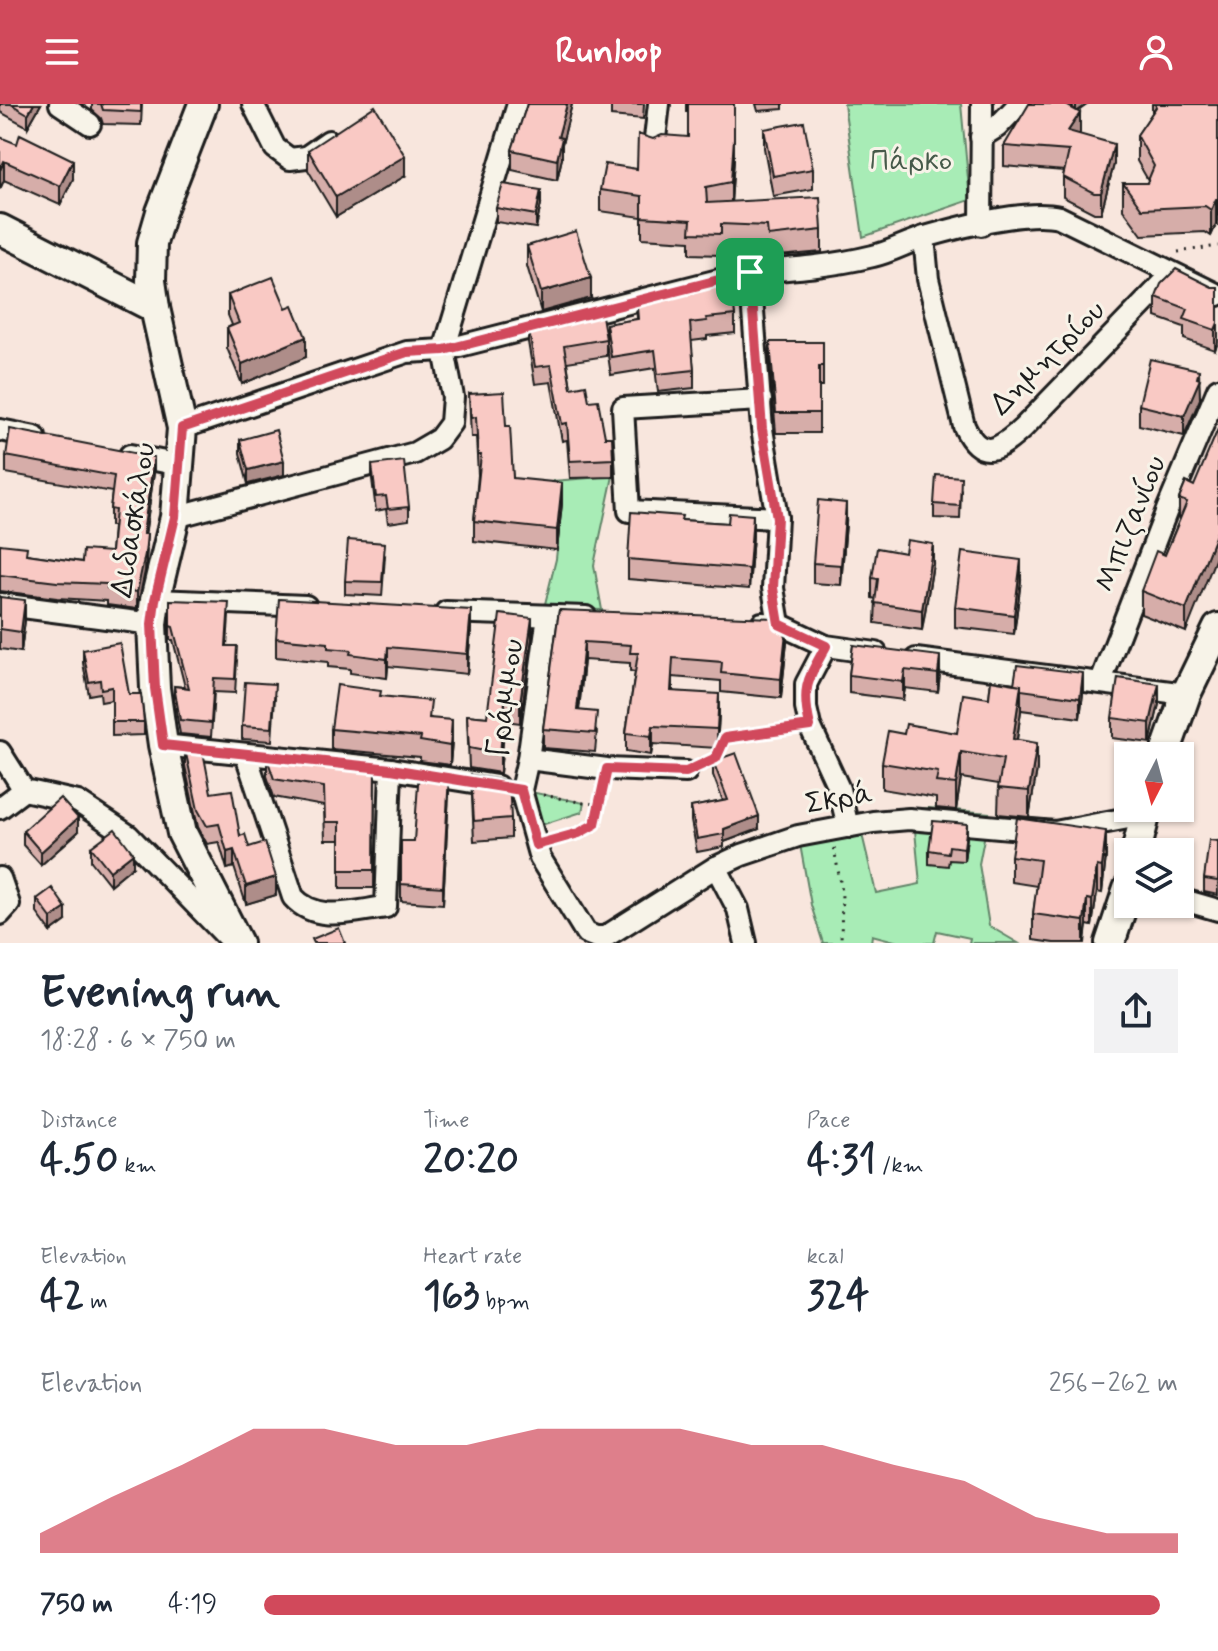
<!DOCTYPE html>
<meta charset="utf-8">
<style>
body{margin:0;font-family:Mynerve,sans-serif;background:#f2f2f3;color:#1f2937;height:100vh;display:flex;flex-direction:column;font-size:30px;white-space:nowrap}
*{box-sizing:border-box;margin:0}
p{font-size:26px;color:#747a83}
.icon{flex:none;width:44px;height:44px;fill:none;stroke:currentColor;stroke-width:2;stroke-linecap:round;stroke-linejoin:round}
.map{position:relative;height:839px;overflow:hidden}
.side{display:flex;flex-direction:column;background:#fff;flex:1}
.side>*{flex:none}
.needle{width:52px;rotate:186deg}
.controls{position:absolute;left:1114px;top:638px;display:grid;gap:16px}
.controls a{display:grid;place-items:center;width:80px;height:80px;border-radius:0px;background:#fff;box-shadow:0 2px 6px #0004;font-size:40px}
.pin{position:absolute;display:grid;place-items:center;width:68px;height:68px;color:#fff;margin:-34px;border-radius:16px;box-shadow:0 4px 12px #0006}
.round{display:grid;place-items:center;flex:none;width:84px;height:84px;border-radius:0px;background:#f2f2f3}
.head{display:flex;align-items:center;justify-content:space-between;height:136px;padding:0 40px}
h1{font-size:44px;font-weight:800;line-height:60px}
.stats{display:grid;grid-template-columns:repeat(3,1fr);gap:12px;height:136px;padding:8px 40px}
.stats div{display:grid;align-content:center}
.stats b{font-size:40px;font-weight:800}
.stats small{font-size:22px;font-weight:400}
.stats p{font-size:22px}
.chart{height:224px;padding:16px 40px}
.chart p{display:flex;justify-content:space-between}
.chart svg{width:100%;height:144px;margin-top:8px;fill:#d1495b;opacity:.7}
ul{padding:0 40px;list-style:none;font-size:26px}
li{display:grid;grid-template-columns:128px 96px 1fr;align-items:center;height:60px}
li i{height:20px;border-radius:10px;background:#d1495b}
header{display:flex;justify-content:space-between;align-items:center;height:104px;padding:0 40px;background:#d1495b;color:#fff;font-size:36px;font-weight:800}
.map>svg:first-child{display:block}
.green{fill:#a8ecb6;stroke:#628469;stroke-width:2}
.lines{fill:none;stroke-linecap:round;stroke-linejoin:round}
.street-casing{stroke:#1c1c1c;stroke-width:26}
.secondary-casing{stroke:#1c1c1c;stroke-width:34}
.path{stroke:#1c1c1c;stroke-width:3;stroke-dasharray:2 6;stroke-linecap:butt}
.street{stroke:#f7f3e8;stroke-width:20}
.secondary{stroke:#f7f3e8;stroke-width:28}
.wall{fill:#d6ada9;stroke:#1c1c1c;stroke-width:2}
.shaded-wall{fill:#ae8d89;stroke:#1c1c1c;stroke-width:2}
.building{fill:#f9c9c4;stroke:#1c1c1c;stroke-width:2}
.route-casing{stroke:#fff;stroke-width:16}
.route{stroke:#d1495b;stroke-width:10}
.labels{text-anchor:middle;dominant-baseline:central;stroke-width:6;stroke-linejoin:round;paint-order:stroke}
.park-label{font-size:30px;fill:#465a4a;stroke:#f7f3e8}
.street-label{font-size:30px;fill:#1c1c1c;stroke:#f7f3e8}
</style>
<header><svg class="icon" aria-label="menu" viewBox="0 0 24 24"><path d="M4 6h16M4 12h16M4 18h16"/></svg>Runloop<svg class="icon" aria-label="person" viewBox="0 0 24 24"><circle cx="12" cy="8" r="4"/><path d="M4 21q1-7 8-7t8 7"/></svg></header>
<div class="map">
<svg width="1218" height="839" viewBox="0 0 1218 839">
<rect width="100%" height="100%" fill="#f8e6dd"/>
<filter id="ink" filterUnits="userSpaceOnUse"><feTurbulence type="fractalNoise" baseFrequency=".0125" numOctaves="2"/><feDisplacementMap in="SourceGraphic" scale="16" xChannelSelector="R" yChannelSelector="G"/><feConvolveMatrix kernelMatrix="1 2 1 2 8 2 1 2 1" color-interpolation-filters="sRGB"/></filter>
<g filter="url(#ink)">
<!-- green -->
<g class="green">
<polygon points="844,0 961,0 970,96 863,133"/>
<polygon points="613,372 594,461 602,506 544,504 556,455 562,396 550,394 553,377"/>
<polygon points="521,686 584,699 582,708 532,724"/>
<polygon points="928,704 989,709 979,760 989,822 1018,839 969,839 970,834 937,827 934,839 902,839 872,831 871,839 823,839 811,801 797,724 857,709 876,789 920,780 913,705"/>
</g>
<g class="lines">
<!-- street casing -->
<g class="street-casing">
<g id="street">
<polyline points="60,0 90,20"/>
<polyline points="253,0 275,44 290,55 306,53 329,37"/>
<polyline points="981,33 997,23 1019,0"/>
<polyline points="654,43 659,0"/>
<polyline points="981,121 982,0"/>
<path d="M924,133L928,175L964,322C981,359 1000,345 1023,324L1172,170"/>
<polyline points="750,168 762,325 777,414 773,484 779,520"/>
<polyline points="761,296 623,304 629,407 777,414"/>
<path d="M182,324L407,248L444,246L750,168C791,165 833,162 873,152C891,148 908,138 925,133C960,123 1025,105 1059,113L1218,191"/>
<polyline points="0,326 35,333"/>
<polyline points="130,351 180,361"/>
<polyline points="175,413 415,349 439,335 451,319 453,293 444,246 518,0"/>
<polyline points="155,496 306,502"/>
<polyline points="0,500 152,520"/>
<polyline points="446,508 586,513"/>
<polyline points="548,512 528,655 521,686 540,754 586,829 596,833 605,833 716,763 742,751 798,732 873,718 909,715 1055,728 1144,711"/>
<polyline points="762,519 779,520 826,542 876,549"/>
<polyline points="826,542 806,580 806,604 810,622 839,685 848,723"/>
<polyline points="916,555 1186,590"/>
<polyline points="1101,577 1167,406 1218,285"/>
<polyline points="163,641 391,665 497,682"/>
<polyline points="0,648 24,686"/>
<path d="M246,651L293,793C317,820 354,807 386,803L391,665"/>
<polyline points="528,655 607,665 686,668"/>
<polyline points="24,686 78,698 128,731 229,835"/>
<polyline points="0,704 24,686"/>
<polyline points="716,763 738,805 746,839"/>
<polyline points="0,774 9,800 0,810"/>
<polyline points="1180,795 1218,806"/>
</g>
</g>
<!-- secondary casing -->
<g class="secondary-casing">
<g id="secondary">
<polyline points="203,0 161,108 152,139 151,177 155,204 182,324 175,413 155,496 152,520 155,584 163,641 182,729 238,839"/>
<polyline points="0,125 155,204"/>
<polyline points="1164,652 1186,590 1218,524"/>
<polyline points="1136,748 1147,704"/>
<polyline points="1110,839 1128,785"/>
</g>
</g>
<!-- path -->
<g class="path">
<polyline points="1178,148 1218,142"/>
<polyline points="704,660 716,654 725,634 790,626"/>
<polyline points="543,691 584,699 598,700"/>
<polyline points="555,736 589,725 595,720 602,684"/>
<polyline points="834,744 842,788 841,839"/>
</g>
<!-- street -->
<use href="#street" class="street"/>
<!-- secondary -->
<use href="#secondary" class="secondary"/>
</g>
<!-- wall -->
<g class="wall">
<polygon points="0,0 41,0 28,23 0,8"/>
<polygon points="92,0 142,0 141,21 103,20 101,14 92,6"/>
<polygon points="527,0 572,0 562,40 562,54 557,76 512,66 512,46"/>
<polygon points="611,0 644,0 643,15 611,12"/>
<polygon points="686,0 734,0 734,55 731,98 822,126 822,148 768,153 767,144 721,142 721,151 690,150 690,137 642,134 642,113 600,107 600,86 637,65 653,35 688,33 688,8 686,8"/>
<polygon points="756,0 783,0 783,5 758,7"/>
<polygon points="1070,0 1088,0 1077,8 1079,30 1114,60 1101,109 1094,109 1063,93 1063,73 1064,67 1004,62 1004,42 1074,5"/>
<polygon points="1152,0 1218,0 1218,121 1216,121 1211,132 1205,128 1142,131 1123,105 1123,79 1147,79 1148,76 1137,57 1137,31 1152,9"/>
<polygon points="764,25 813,65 813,85 773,92 764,44"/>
<polygon points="0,33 73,75 60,101 4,76 0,85"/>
<polygon points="308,46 405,72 336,113 308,66"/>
<polygon points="541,100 536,124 496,118 496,104"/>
<polygon points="527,142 591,194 541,208 527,162"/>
<polygon points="706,175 735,211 735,229 707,232 707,235 691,237 694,266 694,284 658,288 655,264 611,271 606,238 606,220 637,215 636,192 706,181"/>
<polygon points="1212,183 1218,183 1215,246 1184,235 1184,223 1156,213 1156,193"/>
<polygon points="228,191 286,204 306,253 242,280 227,244 227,224 232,221 228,211"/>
<polygon points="528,221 606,235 606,252 567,258 571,284 589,297 605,333 613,355 613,373 570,374 567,336 562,337 551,278 535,280 528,238"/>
<polygon points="770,238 823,238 823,282 819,282 819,329 776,329 770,258"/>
<polygon points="1199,275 1200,295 1184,332 1139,321 1139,301"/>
<polygon points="469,290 506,322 513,374 562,399 557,446 474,437 474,417 478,371 476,333 471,333"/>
<polygon points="240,336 284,371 248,380 240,349"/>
<polygon points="6,352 154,369 145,430 147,447 145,467 137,505 107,501 107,497 57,494 0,487 0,440 27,450 82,458 111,448 113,422 110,422 110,405 112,388 6,369"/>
<polygon points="372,361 409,403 409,416 388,419 386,405 376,407 372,375"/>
<polygon points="1186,378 1186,528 1141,510 1141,487 1165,451 1179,417 1179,395"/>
<polygon points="961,386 960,415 934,414 934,400"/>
<polygon points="682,416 728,419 753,431 749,485 628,475 628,455"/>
<polygon points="846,419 841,481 813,479 813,459"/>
<polygon points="385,452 382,492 345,490 345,477"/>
<polygon points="933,460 922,526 875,519 876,495 872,494 872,474"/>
<polygon points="1021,476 1014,530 955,523 955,503"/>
<polygon points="0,493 25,516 21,548 0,545"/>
<polygon points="170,496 229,512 227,542 237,556 235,589 214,588 211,633 180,630 174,596 174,582 185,583 173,536 170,536"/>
<polygon points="559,506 787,538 781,594 721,588 721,577 673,573 673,587 719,609 717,644 653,640 651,651 626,647 626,629 635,568 630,567 630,559 584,556 579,607 597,627 595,648 543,644 543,625"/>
<polygon points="471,525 467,570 388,562 387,574 350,569 350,565 328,563 328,558 276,553 276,534"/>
<polygon points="532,534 520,619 505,617 500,669 469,664 467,611 487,613"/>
<polygon points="853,541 940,570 938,588 905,584 903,596 849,589 849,571"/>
<polygon points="83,546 129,590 144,618 144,631 112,632 112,596 101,598 100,589 89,591 83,559"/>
<polygon points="991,576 1083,589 1080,614 1021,606 1017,636 1037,665 1029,713 998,710 999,680 961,674 956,706 936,704 936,694 882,685 882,659 904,630 957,629 989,594"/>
<polygon points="381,592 431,614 452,636 450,661 420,657 420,653 331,645 331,625"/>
<polygon points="275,593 272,637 242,635 242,622"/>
<polygon points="1159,600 1150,639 1112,634 1112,614"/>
<polygon points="185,645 211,689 249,743 276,791 246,800 234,763 227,765 219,738 207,740 198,723 185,662"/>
<polygon points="267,654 335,662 375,658 374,784 340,784 340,736 325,736 324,702 274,693 267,672"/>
<polygon points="713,657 759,725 724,738 724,743 697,748 691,717 691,703 723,697 713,671"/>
<polygon points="471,671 511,714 511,734 474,737"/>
<polygon points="449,688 443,800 401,797 401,737 414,737"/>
<polygon points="23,727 78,728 41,761 23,741"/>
<polygon points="967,733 964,757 949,756 948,762 929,760 929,746"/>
<polygon points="1218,737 1218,791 1204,788 1204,775"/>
<polygon points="91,743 133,762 110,781 91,757"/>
<polygon points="1011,752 1106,752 1102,789 1097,788 1092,822 1087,821 1085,839 1054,839 1033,836 1033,810 1037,782 1011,778"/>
<polygon points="37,795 66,817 51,828 37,809"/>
</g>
<!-- shaded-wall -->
<g class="shaded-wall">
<polygon points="34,0 41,0 28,23 28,10"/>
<polygon points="567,0 572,0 562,40 562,54 557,76 558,33"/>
<polygon points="1076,0 1088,0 1076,8"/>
<polygon points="1080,9 1080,29 1068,47 1068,27"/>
<polygon points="734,34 734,55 731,100 731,78"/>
<polygon points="1114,40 1114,60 1101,109 1101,89"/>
<polygon points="405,52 405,72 336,113 336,93"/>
<polygon points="73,56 73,75 60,101 60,82"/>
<polygon points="4,57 4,76 0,85 0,66"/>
<polygon points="541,86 541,100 536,124 536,111"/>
<polygon points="1216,95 1216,121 1211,132 1211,106"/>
<polygon points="591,174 591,194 541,208 541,188"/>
<polygon points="1218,219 1218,239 1215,246 1215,226"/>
<polygon points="306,233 306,253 242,280 242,260"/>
<polygon points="1199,266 1200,295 1184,332 1184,312"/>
<polygon points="154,353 154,369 143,446 143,430"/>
<polygon points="284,357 284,371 248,380 248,366"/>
<polygon points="562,379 562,399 557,446 557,426"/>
<polygon points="846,399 846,419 841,481 841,461"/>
<polygon points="753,411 753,431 749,485 749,465"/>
<polygon points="1218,425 1218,448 1186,528 1186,505"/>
<polygon points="147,430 145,467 137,505 137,488"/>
<polygon points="933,440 933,460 922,526 922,506"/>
<polygon points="1021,456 1021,476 1014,530 1014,511"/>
<polygon points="25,496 25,516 21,548 21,528"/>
<polygon points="471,506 471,525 467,570 467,550"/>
<polygon points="532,514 532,534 520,619 520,599"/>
<polygon points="787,519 787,538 781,594 781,575"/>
<polygon points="584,538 584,556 577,625 577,606"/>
<polygon points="388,543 388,562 387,574 387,555"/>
<polygon points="940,552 940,570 938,588 938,570"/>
<polygon points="905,566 905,584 903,596 903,578"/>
<polygon points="1083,569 1083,589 1080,614 1080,594"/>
<polygon points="1159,580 1159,600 1150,639 1150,619"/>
<polygon points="1021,581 1021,607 1013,661 1013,635"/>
<polygon points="719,590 719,609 717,644 717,625"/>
<polygon points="505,597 505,617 500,669 500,650"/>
<polygon points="452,616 452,636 450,661 450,642"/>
<polygon points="653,622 653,640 651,651 651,632"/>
<polygon points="1037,639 1037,665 1029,713 1029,687"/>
<polygon points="961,648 961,674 956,706 956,680"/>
<polygon points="449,670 449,688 443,800 443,783"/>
<polygon points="759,712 759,725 724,738 724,725"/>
<polygon points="78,714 78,728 41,761 41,748"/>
<polygon points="967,720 967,733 964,757 964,744"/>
<polygon points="1106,727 1106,752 1102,789 1102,763"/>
<polygon points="234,746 234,763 227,765 227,748"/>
<polygon points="133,749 133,762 110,781 110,767"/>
<polygon points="1097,762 1097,788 1092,822 1092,796"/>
<polygon points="276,773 276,791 246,800 246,782"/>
<polygon points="1087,795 1087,821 1084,839 1084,817"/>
<polygon points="66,804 66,817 51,828 51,814"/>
</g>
<!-- building -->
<g class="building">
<polygon points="11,0 34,0 28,10"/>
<polygon points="101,0 141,0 141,8 103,6"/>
<polygon points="527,0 567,0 558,33 562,34 557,56 512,46"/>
<polygon points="688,0 734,0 734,34 731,78 706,83 707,99 820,93 822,126 768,132 767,122 721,120 721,130 690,129 691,116 642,113 642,92 600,86 605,60 637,65 638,30 653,35 662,31 688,33"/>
<polygon points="1029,0 1064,0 1080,9 1068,27 1114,40 1101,89 1094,89 1063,73 1069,47 1004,42"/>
<polygon points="1155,0 1218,0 1218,95 1216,95 1211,106 1205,102 1142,105 1123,79 1147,79 1154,62 1137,31 1156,3"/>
<polygon points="375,2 405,52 336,93 308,46"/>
<polygon points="804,18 813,65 773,72 764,25"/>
<polygon points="20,30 73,56 60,82 4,57 0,66 0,33 17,40"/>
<polygon points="503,80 541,86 536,111 496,104"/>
<polygon points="576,127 591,174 541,188 527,142"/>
<polygon points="1176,165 1212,183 1218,183 1218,219 1215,226 1184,215 1188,205 1156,193 1161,180"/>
<polygon points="730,172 735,211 706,214 707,217 690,219 694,266 658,270 655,246 611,253 606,220 638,215 636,192 664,185 707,181 706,175"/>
<polygon points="273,173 286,204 293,201 306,233 242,260 227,224 239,219 228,191"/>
<polygon points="601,206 606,235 564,242 571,284 586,281 589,297 598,296 605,333 612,333 613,355 570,357 567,319 562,320 551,261 535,263 528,221"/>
<polygon points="770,238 823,238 823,262 819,262 819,309 776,309"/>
<polygon points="1150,255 1199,266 1197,274 1200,275 1184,312 1139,301"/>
<polygon points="504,288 506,322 510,322 513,374 562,379 557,426 474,417 481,351 478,351 476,313 471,314 469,290"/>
<polygon points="10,325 154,353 143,430 147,430 145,450 137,488 107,484 107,480 57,478 0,471 0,440 27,443 26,450 82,458 83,446 111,448 115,406 110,405 114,372 6,352"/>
<polygon points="1218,325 1218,425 1186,505 1141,487 1156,447 1165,451 1187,398 1179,395 1186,378 1194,382"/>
<polygon points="276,326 284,357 248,366 240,336"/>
<polygon points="404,357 409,403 388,405 386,392 376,393 372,361"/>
<polygon points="936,371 961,373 960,402 934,400"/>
<polygon points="818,396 846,399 841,461 813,459"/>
<polygon points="631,408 682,412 681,416 728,419 729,409 753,411 749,465 628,455"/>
<polygon points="348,436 385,439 382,478 345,477"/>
<polygon points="907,436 933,440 922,506 875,499 878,475 872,474 877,444 905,449"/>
<polygon points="962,448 1021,456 1014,511 955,503"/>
<polygon points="0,493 25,496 21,528 0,525"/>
<polygon points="279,495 471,506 467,550 388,543 387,555 350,550 351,546 328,544 328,539 276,534"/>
<polygon points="170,496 229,498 226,542 237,542 235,575 214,574 211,619 180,616 174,582 189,584 173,523 170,522"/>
<polygon points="559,506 776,514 787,519 781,575 721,569 722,558 673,554 671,587 719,590 717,625 653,622 651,632 626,629 638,549 630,549 631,541 584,538 577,606 597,608 595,629 543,625"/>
<polygon points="500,510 532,514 520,599 505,597 500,650 469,644 467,611 487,613"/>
<polygon points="120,539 129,590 141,590 144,618 112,618 112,583 101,585 100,576 89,578 83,546"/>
<polygon points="853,541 940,552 938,570 905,566 903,578 849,571"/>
<polygon points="1017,561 1083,569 1080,594 1021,586 1021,581 1014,580"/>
<polygon points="1118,574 1159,580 1150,619 1112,614"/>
<polygon points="991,576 1021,581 1013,635 1037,639 1029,687 998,684 1003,655 961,648 956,680 936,678 938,668 882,659 888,627 904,630 906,620 957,629 963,590 989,594"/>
<polygon points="245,578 275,580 272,624 242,622"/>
<polygon points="337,581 381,587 380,592 431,597 429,614 452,616 450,642 420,637 421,633 331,625"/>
<polygon points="202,642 211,689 232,686 240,732 245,730 249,743 265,738 276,773 246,782 234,746 227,748 219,720 207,722 198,706 185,645"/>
<polygon points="268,647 292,649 291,656 335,662 335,654 375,658 374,766 340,766 340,718 325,718 324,683 274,675 267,654"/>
<polygon points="736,649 759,712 724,725 724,730 697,735 691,703 728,696 713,657"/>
<polygon points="419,666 449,670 443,783 401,780 401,737 414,737"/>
<polygon points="471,671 509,677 511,714 474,717"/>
<polygon points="60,694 78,714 41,748 23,727"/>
<polygon points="1017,714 1106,727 1102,763 1097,762 1092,796 1087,795 1084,817 1033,810 1040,756 1011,752"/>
<polygon points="933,717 967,720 964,744 949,742 948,749 929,746"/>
<polygon points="115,725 133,749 110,767 91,743"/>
<polygon points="1209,736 1218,737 1218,777 1204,775"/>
<polygon points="52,784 66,804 51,814 37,795"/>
<polygon points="339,824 345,839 314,839 312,835"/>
</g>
</g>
<g class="lines" filter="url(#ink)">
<!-- route casing -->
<g class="route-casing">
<path id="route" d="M750,168L762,325L777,414L773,484L779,520L826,542C808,575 801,583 810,622L725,634L716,654L686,668L607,665L595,720L579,729L536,741L521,686L391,665L163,641L155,584L152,520L155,496L175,413L182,324L407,248L444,246Z"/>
</g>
<!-- route -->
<use href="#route" class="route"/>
</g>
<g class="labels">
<!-- park labels -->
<g class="park-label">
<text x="911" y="57">Πάρκο</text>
</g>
<!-- street labels -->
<g class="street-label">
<text transform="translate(1048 254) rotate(-45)">Δημητρίου</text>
<text transform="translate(134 416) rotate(-81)">Διδασκάλου</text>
<text transform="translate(1131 420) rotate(-68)">Μπιζανίου</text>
<text transform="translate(506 594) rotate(-82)">Γράμμου</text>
<text transform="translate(839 695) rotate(-10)">Σκρά</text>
</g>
</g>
</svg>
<div class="controls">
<a><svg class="needle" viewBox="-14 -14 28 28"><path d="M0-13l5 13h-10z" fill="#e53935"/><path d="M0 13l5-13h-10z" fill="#747a83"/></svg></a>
<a><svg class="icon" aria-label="layers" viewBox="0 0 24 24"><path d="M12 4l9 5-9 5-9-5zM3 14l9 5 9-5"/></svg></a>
</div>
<div class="pin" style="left:750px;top:168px;background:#1e9e55"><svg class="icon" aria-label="arrive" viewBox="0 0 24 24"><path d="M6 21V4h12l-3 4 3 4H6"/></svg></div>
</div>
<section class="side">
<div class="head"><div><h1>Evening run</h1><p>18:28 · 6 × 750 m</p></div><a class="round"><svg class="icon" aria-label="share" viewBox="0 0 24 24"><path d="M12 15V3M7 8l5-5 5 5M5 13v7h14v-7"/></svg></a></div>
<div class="stats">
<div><p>Distance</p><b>4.50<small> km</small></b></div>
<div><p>Time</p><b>20:20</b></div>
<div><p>Pace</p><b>4:31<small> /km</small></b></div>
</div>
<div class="stats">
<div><p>Elevation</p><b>42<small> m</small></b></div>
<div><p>Heart rate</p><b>163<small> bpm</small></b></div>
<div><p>kcal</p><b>324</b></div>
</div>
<div class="chart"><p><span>Elevation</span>256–262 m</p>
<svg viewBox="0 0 160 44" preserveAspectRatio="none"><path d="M0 44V38L10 27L20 17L30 6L40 6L50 11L60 11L70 6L80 6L90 6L100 11L110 11L120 17L130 22L140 33L150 38L160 38V44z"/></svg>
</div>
<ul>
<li><b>750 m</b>4:19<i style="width:98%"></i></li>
</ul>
</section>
